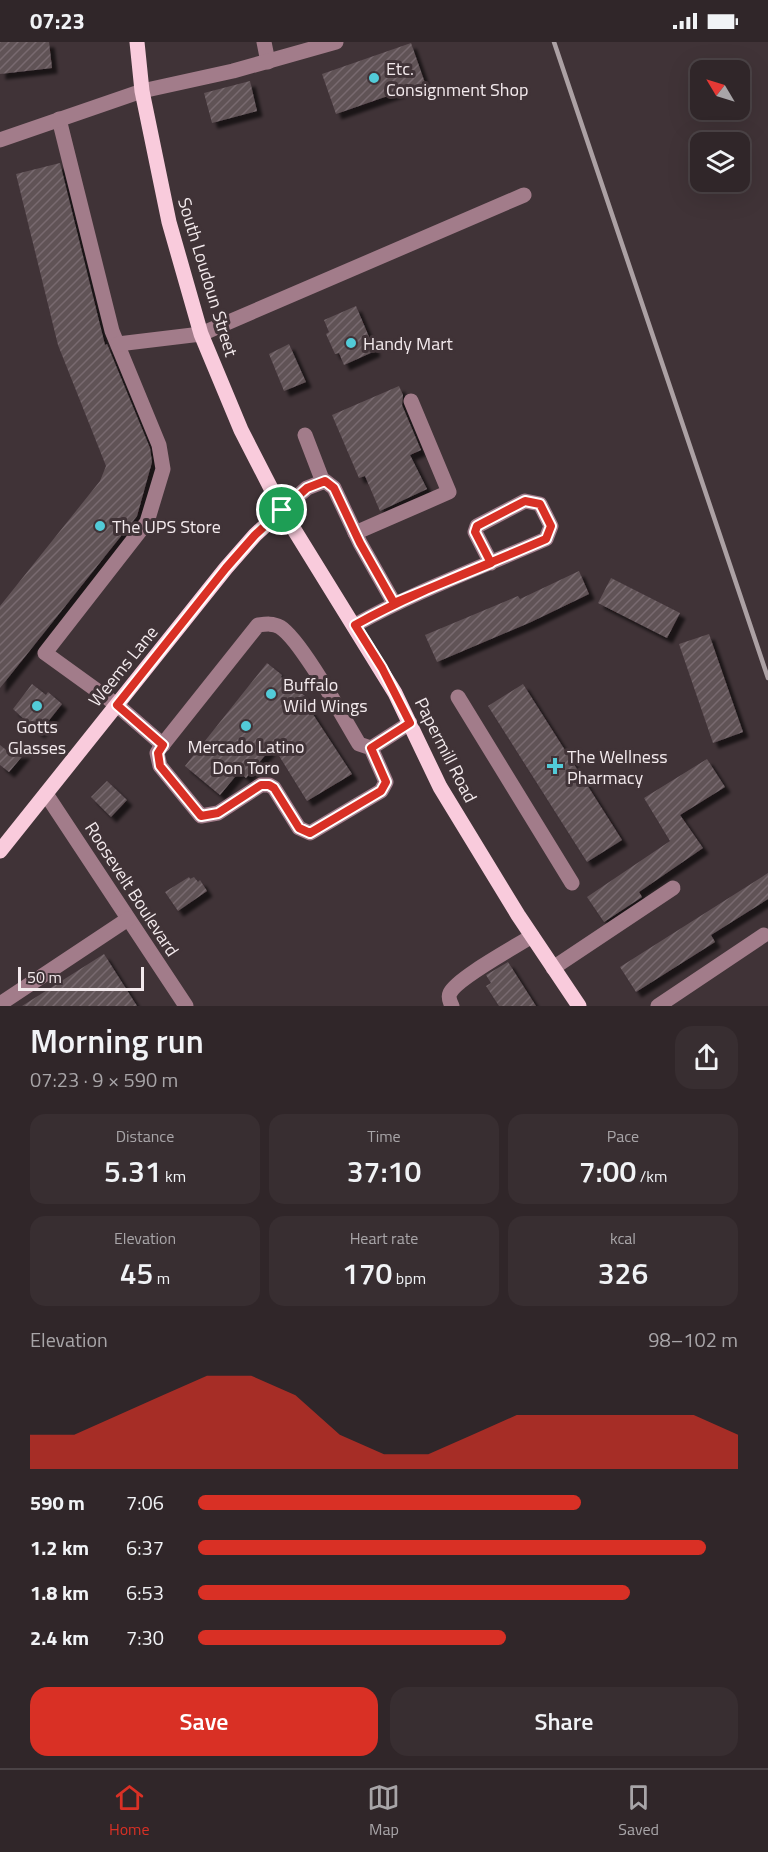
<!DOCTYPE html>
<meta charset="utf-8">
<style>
body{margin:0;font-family:"Titillium Web",sans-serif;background:#382e31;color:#f1f3f6;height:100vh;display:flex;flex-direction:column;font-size:22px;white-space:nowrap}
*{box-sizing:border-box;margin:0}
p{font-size:20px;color:#a8a5a8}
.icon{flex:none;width:33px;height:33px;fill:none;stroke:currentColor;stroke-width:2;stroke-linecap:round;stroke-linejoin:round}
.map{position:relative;height:964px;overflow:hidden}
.sheet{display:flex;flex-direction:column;background:#302629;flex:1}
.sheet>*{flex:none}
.needle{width:39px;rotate:308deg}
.tools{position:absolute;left:690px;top:18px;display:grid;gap:12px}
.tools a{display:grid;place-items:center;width:60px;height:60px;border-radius:12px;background:#302629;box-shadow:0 6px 24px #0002,0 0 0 2px #4b4346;font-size:30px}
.scale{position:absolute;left:18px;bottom:15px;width:126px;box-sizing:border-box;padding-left:6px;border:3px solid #f3eaed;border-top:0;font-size:16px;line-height:21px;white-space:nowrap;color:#f3eaed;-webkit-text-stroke:4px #403337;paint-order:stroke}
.pin{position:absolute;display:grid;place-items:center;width:51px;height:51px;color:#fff;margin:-26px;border:3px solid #fff;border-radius:50%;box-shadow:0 2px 6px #0007}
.round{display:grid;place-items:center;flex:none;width:63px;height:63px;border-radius:18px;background:#382e31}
.overview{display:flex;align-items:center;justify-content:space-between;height:102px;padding:0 30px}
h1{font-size:33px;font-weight:600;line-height:45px}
.stats{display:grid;grid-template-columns:repeat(3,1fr);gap:9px;height:102px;padding:6px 30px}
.stats div{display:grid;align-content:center;border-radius:15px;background:#382e31;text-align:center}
.stats b{font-size:30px;font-weight:600}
.stats small{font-size:16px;font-weight:400}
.stats p{font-size:16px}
.chart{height:168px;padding:12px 30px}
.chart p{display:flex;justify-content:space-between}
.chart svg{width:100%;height:108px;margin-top:6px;fill:#d93025;opacity:.7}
.action{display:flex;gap:12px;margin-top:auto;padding:12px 30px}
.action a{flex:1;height:69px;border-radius:18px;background:#d93025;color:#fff;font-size:24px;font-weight:600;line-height:69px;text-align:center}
.action a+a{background:#382e31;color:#f1f3f6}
ul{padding:0 30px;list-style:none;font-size:20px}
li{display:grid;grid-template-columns:96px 72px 1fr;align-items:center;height:45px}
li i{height:15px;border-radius:8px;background:#d93025}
.status{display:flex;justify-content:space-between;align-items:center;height:42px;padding:0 30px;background:#302629;direction:ltr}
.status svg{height:16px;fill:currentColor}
.dock{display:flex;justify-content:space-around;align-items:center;height:84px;border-top:2px solid #4b4346;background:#302629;font-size:16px;color:#a8a5a8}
.dock a{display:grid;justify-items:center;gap:3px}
.dock .active{color:#d93025}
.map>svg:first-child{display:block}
.building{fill:url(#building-hatch);filter:url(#shadow)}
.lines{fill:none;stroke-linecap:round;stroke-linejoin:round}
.minor{stroke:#a27c8a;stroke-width:15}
.major{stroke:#f9cbdc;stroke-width:15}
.rail{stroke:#aca1a4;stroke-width:4.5}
.route-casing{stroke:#fff;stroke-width:12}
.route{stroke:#d93025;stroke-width:8}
.poi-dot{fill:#52cbd8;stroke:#403337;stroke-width:2}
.labels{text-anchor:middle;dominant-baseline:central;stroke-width:6;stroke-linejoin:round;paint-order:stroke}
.poi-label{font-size:18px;fill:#f3eaed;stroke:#403337;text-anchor:start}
.street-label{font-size:18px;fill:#f3eaed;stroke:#403337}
</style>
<div class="status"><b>07:23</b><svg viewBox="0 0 49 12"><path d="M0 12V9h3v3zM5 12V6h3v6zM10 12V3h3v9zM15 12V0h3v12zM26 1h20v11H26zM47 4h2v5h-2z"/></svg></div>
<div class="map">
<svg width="768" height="964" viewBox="0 0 768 964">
<defs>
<pattern id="building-hatch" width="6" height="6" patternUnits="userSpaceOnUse" patternTransform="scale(1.5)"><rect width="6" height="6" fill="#615257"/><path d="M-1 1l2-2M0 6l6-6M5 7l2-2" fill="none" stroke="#786b6f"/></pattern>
<filter id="shadow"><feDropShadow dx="5.5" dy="5.5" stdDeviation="1.5" flood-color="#0009"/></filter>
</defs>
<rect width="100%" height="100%" fill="#403337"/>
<!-- building -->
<g class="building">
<polygon points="0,0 49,0 52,26 0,32"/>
<polygon points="411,1 425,41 336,72 322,32"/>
<polygon points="250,39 257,69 212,81 204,51"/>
<polygon points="60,121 105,303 107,302 150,406 152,420 137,474 0,646 0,564 100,439 106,424 58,303 16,132"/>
<polygon points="356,264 375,309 344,323 339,311 335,312 326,292 329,290 324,278"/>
<polygon points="289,302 306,340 284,349 269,312"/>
<polygon points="399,344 403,353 402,363 421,408 410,413 427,447 380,469 365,434 359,436 332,373"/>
<polygon points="579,529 589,552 531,580 437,620 425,593 518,554 520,557"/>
<polygon points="611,536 680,571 667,596 598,561"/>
<polygon points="709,592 743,690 713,701 679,602"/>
<polygon points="267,621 282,633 281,635 305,654 303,657 352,732 307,759 273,704 246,736 239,730 220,753 185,724"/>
<polygon points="32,642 46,653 48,650 62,662 39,691 13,667"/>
<polygon points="523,642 622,798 587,820 488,664"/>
<polygon points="0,703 10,711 25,711 9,730 0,723"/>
<polygon points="707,717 725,745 680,773 703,806 639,850 642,855 604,880 587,855 670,799 644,756"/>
<polygon points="107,739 127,758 111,775 91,755"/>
<polygon points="768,831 768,857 711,893 715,900 636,950 620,925"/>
<polygon points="189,835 190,837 194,835 198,840 200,838 207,849 178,869 165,850"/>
<polygon points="104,912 137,964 22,964"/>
<polygon points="508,920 536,964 499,964 486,944 491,941 486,933"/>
</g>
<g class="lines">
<!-- minor -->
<g class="minor">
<polyline points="264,0 268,20"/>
<polyline points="59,77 112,289 159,403 163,427 147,480 45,611 117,663 163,703"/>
<polyline points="0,98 142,49 233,29 336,0"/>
<polyline points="118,302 201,292 524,153"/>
<polyline points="305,393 323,440"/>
<polyline points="282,468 307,446 325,439 334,446 360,501 394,561"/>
<polyline points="355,491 449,450 411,359"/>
<path d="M355,583C416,549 482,525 546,497L551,484L540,462L525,459L477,484L475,490L491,521"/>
<polyline points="458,655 572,841"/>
<path d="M371,706L386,740L381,749L310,791L299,786L274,746L269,743H261L218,771L201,774L160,724L157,711L160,706L258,583C266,582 273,581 280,585C301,598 344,677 359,702L371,706L410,681"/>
<polyline points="46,752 186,964"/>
<polyline points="553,926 673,846"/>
<polyline points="0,962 128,877"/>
<path d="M452,964C450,960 448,955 450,951C457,936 515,905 532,894"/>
<polyline points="658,964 764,893"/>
</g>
<!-- major -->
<g class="major">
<polyline points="137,0 142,49 169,180 201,292 241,388 282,468 395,651 440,745 518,873 579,964"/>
<polyline points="0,809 226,526 255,493 282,468"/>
</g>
<!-- rail -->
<polyline class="rail" points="554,0 768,636"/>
</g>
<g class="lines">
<!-- route casing -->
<g class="route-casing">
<path id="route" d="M282,468L255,493L226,526L117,663L163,703L158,711L160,724L201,774L218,771L261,743H269L274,746L299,786L310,791L381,749L386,740L371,706L410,681L382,626L355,583C416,549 482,525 546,497L551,484L540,462L525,459L477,484L475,490L491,521L394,561L360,501L334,446L325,439L307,446L282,468"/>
</g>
<!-- route -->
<use href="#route" class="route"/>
</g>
<!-- markers -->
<g class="poi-dot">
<circle cx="374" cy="36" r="6"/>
<circle cx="351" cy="301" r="6"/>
<circle cx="100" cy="484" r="6"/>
<circle cx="271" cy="652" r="6"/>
<circle cx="37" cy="664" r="6"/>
<circle cx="246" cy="684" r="6"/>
<path d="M552 715h6v6h6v6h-6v6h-6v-6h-6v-6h6z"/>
</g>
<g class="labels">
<!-- poi labels -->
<g class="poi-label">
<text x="386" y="26">Etc.<tspan x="386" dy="21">Consignment Shop</tspan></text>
<text x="363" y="301">Handy Mart</text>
<text x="112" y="484">The UPS Store</text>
<text x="283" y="642">Buffalo<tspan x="283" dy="21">Wild Wings</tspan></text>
<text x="37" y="684" text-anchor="middle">Gotts<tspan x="37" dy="21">Glasses</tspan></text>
<text x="246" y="704" text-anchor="middle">Mercado Latino<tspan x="246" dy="21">Don Toro</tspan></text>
<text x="567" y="714">The Wellness<tspan x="567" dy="21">Pharmacy</tspan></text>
</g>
<!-- street labels -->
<g class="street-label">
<text transform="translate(208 235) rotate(73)">South Loudoun Street</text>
<text transform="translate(123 624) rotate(-51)">Weems Lane</text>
<text transform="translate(446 708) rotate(63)">Papermill Road</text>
<text transform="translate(132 847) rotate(57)">Roosevelt Boulevard</text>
</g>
</g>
</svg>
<div class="tools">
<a><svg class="needle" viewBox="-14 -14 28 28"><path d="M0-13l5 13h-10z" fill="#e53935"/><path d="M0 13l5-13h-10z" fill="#a8a5a8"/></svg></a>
<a><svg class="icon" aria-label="layers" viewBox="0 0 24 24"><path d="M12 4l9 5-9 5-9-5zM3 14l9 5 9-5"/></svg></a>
</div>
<div class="scale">50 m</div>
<div class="pin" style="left:282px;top:468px;background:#1e9e55"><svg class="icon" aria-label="arrive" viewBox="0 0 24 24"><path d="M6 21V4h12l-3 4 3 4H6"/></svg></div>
</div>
<section class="sheet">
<div class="overview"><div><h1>Morning run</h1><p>07:23 · 9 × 590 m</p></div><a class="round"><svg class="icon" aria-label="share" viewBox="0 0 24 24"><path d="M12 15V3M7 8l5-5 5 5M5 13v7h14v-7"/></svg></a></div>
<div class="stats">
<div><p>Distance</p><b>5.31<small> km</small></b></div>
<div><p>Time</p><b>37:10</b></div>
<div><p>Pace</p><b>7:00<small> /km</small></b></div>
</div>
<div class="stats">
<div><p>Elevation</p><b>45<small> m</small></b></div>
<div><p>Heart rate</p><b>170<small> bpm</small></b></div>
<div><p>kcal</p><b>326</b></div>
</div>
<div class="chart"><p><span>Elevation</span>98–102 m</p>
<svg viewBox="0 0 160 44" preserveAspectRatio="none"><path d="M0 44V30L10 30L20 22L30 14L40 6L50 6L60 14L70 30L80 38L90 38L100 30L110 22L120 22L130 22L140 22L150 22L160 30V44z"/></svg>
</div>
<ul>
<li><b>590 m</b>7:06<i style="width:71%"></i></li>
<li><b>1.2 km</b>6:37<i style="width:94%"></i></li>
<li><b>1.8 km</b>6:53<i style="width:80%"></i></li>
<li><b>2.4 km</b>7:30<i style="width:57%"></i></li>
</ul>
<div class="action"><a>Save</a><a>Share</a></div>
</section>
<nav class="dock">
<a class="active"><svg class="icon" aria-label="home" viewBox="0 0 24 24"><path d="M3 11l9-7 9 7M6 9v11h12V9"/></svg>Home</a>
<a><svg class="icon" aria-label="map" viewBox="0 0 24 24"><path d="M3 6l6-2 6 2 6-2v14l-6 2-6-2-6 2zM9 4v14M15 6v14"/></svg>Map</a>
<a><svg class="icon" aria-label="saved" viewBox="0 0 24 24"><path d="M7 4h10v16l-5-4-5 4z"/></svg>Saved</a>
</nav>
